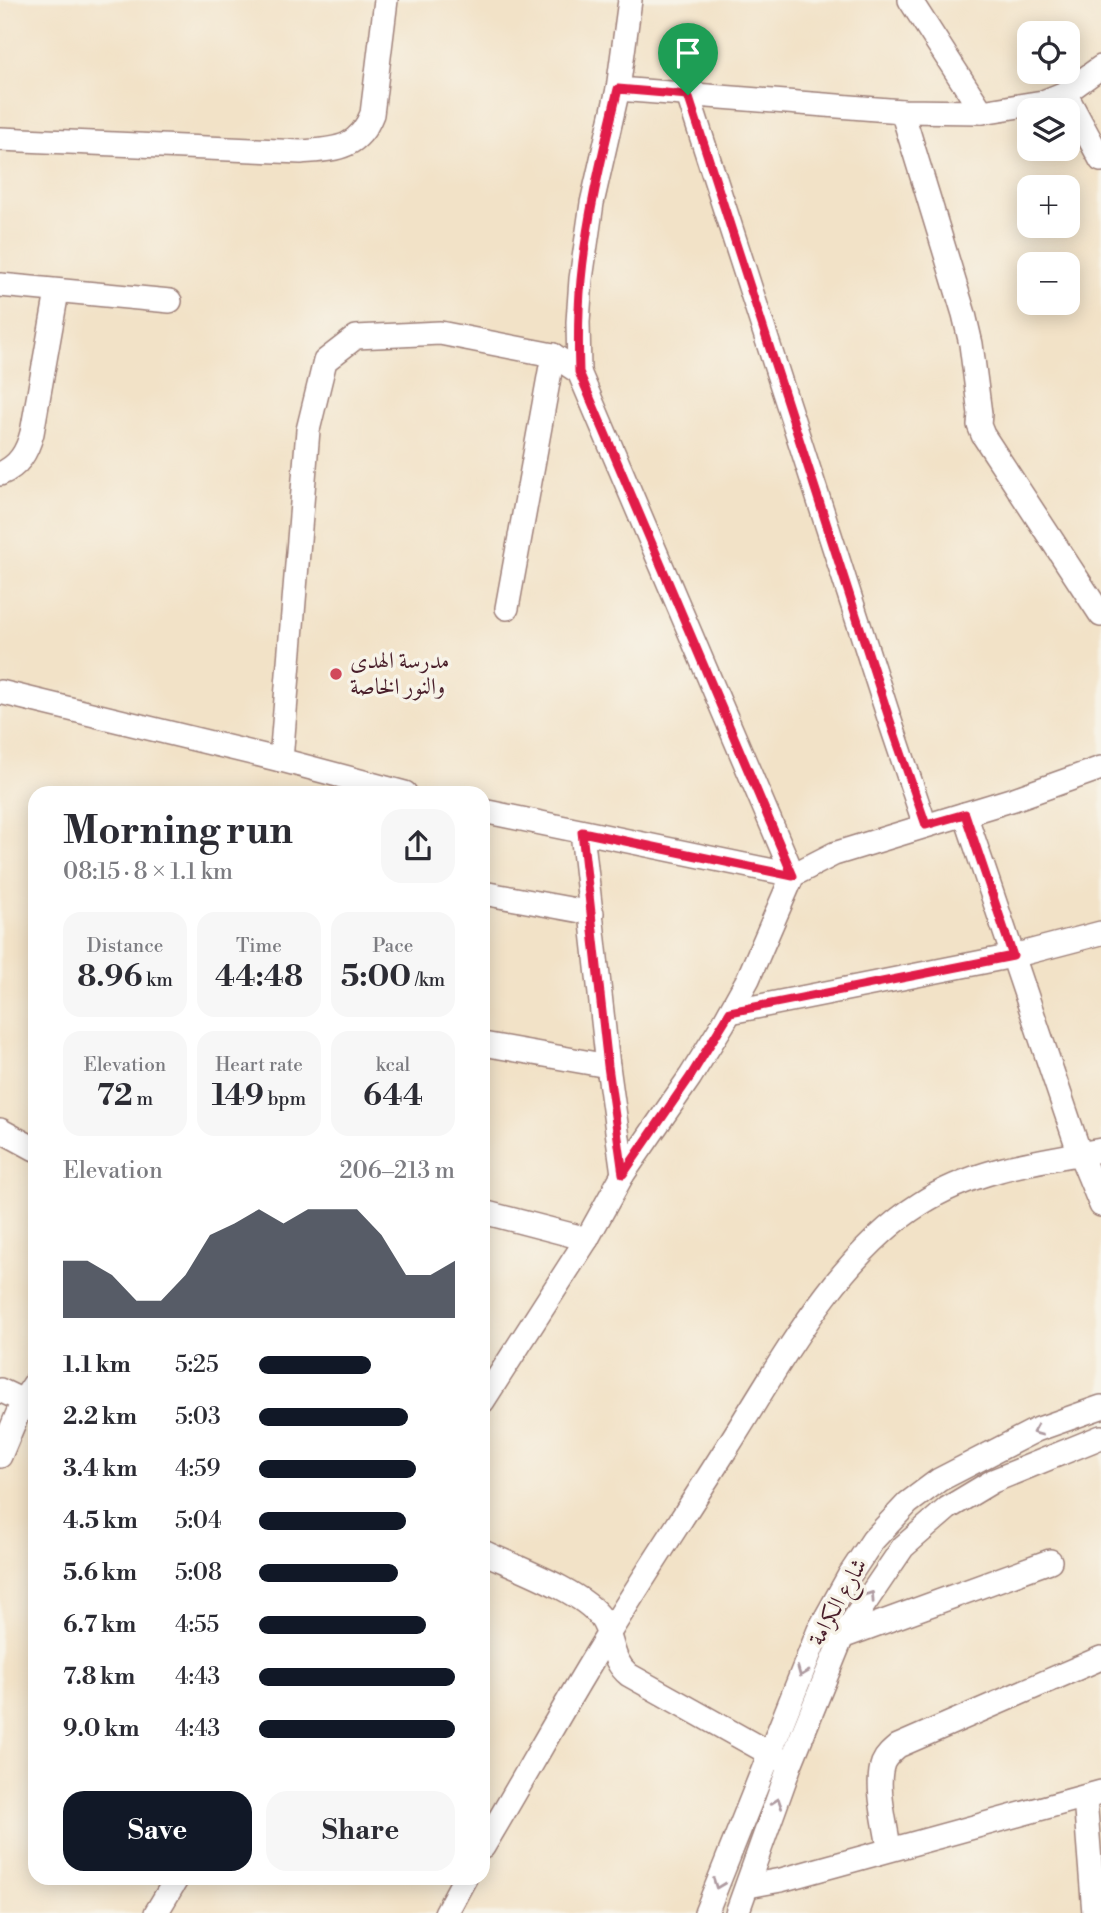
<!DOCTYPE html>
<meta charset="utf-8">
<style>
body{margin:0;font-family:"Libre Bodoni",Amiri,serif;background:#f7f7f7;color:#2b2b33;height:100vh;display:flex;flex-direction:column;font-size:26px;white-space:nowrap}
*{box-sizing:border-box;margin:0}
p{font-size:23px;color:#7c7c81}
.icon{flex:none;width:38px;height:38px;fill:none;stroke:currentColor;stroke-width:2;stroke-linecap:round;stroke-linejoin:round}
.map{position:relative;flex:1;overflow:hidden}
.details{position:absolute;left:28px;top:786px;width:462px;height:1099px;display:flex;flex-direction:column;background:#fff;border-radius:21px;box-shadow:0 4px 18px #0003}
.details>*{flex:none}
.tools{position:absolute;left:1017px;top:21px;display:grid;gap:14px}
.tools a{display:grid;place-items:center;width:63px;height:63px;border-radius:14px;background:#fff;box-shadow:0 4px 18px #0003;font-size:35px}
.pin{position:absolute;display:grid;place-items:center;width:60px;height:60px;color:#fff;margin:-72px -30px;border-radius:50% 50% 50% 0;rotate:-45deg;box-shadow:0 0 7px #0007}
.pin .icon{rotate:45deg}
.round{display:grid;place-items:center;flex:none;width:74px;height:74px;border-radius:21px;background:#f7f7f7}
.headline{display:flex;align-items:center;justify-content:space-between;height:119px;padding:0 35px}
h1{font-size:38px;font-weight:700;line-height:52px}
.stats{display:grid;grid-template-columns:repeat(3,1fr);gap:10px;height:119px;padding:7px 35px}
.stats div{display:grid;align-content:center;border-radius:18px;background:#f7f7f7;text-align:center}
.stats b{font-size:30px;font-weight:700}
.stats small{font-size:19px;font-weight:400}
.stats p{font-size:19px}
.chart{height:196px;padding:14px 35px}
.chart p{display:flex;justify-content:space-between}
.chart svg{width:100%;height:126px;margin-top:7px;fill:#111827;opacity:.7}
.primary-button{display:flex;gap:14px;margin-top:auto;padding:14px 35px}
.primary-button a{flex:1;height:80px;border-radius:21px;background:#111827;color:#fff;font-size:28px;font-weight:700;line-height:80px;text-align:center}
.primary-button a+a{background:#f7f7f7;color:#2b2b33}
ul{padding:0 35px;list-style:none;font-size:23px}
li{display:grid;grid-template-columns:112px 84px 1fr;align-items:center;height:52px}
li i{height:18px;border-radius:9px;background:#111827}
.map>svg:first-child{display:block}
.lines{fill:none;stroke-linecap:round;stroke-linejoin:round}
.minor-casing{stroke:#9e8079;stroke-width:26}
.minor{stroke:#fff;stroke-width:23}
.oneway{stroke:#ae9aa0}
.route-casing{stroke:#fff;stroke-width:14}
.route{stroke:#e11d48;stroke-width:9}
.poi-dot{fill:#d1495b;stroke:#f7f3e8;stroke-width:2.5}
.labels{text-anchor:middle;dominant-baseline:central;stroke-width:7;stroke-linejoin:round;paint-order:stroke}
.poi-label{font-size:23px;fill:#4a1f2b;stroke:#f7f3e8;text-anchor:start}
.street-label{font-size:23px;fill:#4a1f2b;stroke:#f7f3e8}
</style>
<div class="map">
<svg width="1101" height="1913" viewBox="0 0 1101 1913">
<rect width="100%" height="100%" fill="#f7f3e8"/>
<filter id="ink" filterUnits="userSpaceOnUse"><feTurbulence type="fractalNoise" baseFrequency=".0143" numOctaves="2"/><feDisplacementMap in="SourceGraphic" scale="14" xChannelSelector="R" yChannelSelector="G"/><feConvolveMatrix kernelMatrix="1 2 1 2 8 2 1 2 1" color-interpolation-filters="sRGB"/></filter>
<filter id="wash" filterUnits="userSpaceOnUse"><feTurbulence type="fractalNoise" baseFrequency=".00686" numOctaves="4" result="noise"/><feDisplacementMap in="SourceGraphic" scale="28" xChannelSelector="R" yChannelSelector="G"/><feGaussianBlur stdDeviation="1.57" result="paint"/><feColorMatrix in="noise" values="0 0 0 0 0 0 0 0 0 0 0 0 0 0 0 0 0 1.4 0 .05"/><feComposite in="paint" operator="in"/></filter>
<g filter="url(#wash)">
<rect width="100%" height="100%" fill="#f2e2c7"/>
</g>
<g filter="url(#ink)">
<g class="lines">
<!-- minor casing -->
<g class="minor-casing">
<g id="minor">
<polyline points="910,0 982,112"/>
<polyline points="618,89 902,111 982,112 1043,102 1065,93 1101,67"/>
<polyline points="1065,93 1101,160"/>
<polyline points="688,95 892,727 925,825"/>
<polyline points="902,111 964,314 971,344 980,414 979,425 983,435 1101,615"/>
<path d="M0,139L301,152C335,149 358,150 372,114L386,0"/>
<polyline points="0,285 170,301"/>
<polyline points="579,372 578,322 581,279 592,203 618,89 630,0"/>
<path d="M0,474C19,466 27,452 32,433L57,292"/>
<polyline points="507,608 553,355"/>
<polyline points="0,692 281,760 405,793"/>
<polyline points="281,760 308,430 325,361 356,337 440,333 553,355 579,372 793,875"/>
<polyline points="483,811 793,875"/>
<polyline points="965,814 1080,1154 1101,1205"/>
<polyline points="582,832 608,1066 623,1174"/>
<polyline points="483,893 592,913"/>
<polyline points="730,1012 1013,956 1101,933"/>
<polyline points="483,1044 608,1066"/>
<polyline points="0,1130 35,1149"/>
<polyline points="483,1212 587,1239"/>
<polyline points="0,1390 23,1401"/>
<polyline points="483,1401 587,1239 623,1174 690,1077 723,1024 748,979 793,875 834,854 1014,799 1101,768"/>
<polyline points="0,1456 23,1401 35,1383"/>
<path d="M483,1552C513,1566 584,1592 601,1618C614,1637 610,1660 629,1675L783,1761"/>
<polyline points="842,1637 1050,1561"/>
<polyline points="1085,1798 1094,1913"/>
<path d="M483,1847C526,1776 565,1703 609,1633C648,1570 689,1508 728,1446C780,1364 837,1256 920,1204C974,1169 1039,1161 1101,1150"/>
<path d="M889,1848C886,1825 875,1785 883,1763C886,1756 892,1751 898,1746L1101,1658"/>
<polyline points="748,1886 781,1880 1101,1792"/>
<polyline points="156,1913 177,1878"/>
<polyline points="446,1913 465,1878"/>
<polyline points="706,1913 819,1630 849,1576 873,1540 908,1503 939,1480 1036,1430 1101,1407"/>
<polyline points="737,1913 790,1765 842,1637 903,1547 948,1508 993,1481 1101,1437"/>
</g>
</g>
<!-- minor -->
<use href="#minor" class="minor"/>
</g>
<!-- one-way arrows -->
<defs><path id="oneway-chevron" d="M-2-3.5L2.5 0L-2 3.5" fill="none" stroke-width="1.6" stroke-linecap="round" stroke-linejoin="round" transform="scale(1.75)"/></defs>
<g class="oneway">
<use href="#oneway-chevron" transform="translate(1037 1431) rotate(157)"/>
<use href="#oneway-chevron" transform="translate(870 1596) rotate(-56)"/>
<use href="#oneway-chevron" transform="translate(802 1672) rotate(112)"/>
<use href="#oneway-chevron" transform="translate(777 1803) rotate(-71)"/>
<use href="#oneway-chevron" transform="translate(718 1884) rotate(111)"/>
</g>
</g>
<g class="lines" filter="url(#ink)">
<!-- route casing -->
<g class="route-casing">
<path id="route" d="M618,89L688,95L892,727L926,825L965,814L1013,956L730,1012L690,1077L623,1174L608,1066L582,832L793,876L579,372C578,341 578,311 581,280C587,215 603,152 618,89Z"/>
</g>
<!-- route -->
<use href="#route" class="route"/>
</g>
<!-- markers -->
<circle class="poi-dot" cx="336" cy="674" r="7"/>
<g class="labels">
<!-- poi labels -->
<g class="poi-label">
<text x="350" y="661">مدرسة الهدى<tspan x="350" dy="26">والنور الخاصة</tspan></text>
</g>
<!-- street labels -->
<g class="street-label">
<text transform="translate(838 1602) rotate(-61)">شارع الكرامة</text>
</g>
</g>
</svg>
<div class="tools">
<a><svg class="icon" aria-label="locate" viewBox="0 0 24 24"><circle cx="12" cy="12" r="6"/><path d="M12 2v4M12 18v4M2 12h4M18 12h4"/></svg></a>
<a><svg class="icon" aria-label="layers" viewBox="0 0 24 24"><path d="M12 4l9 5-9 5-9-5zM3 14l9 5 9-5"/></svg></a>
<a>+</a>
<a>−</a>
</div>
<div class="pin" style="left:688px;top:95px;background:#1e9e55"><svg class="icon" aria-label="arrive" viewBox="0 0 24 24"><path d="M6 21V4h12l-3 4 3 4H6"/></svg></div>
<section class="details">
<div class="headline"><div><h1>Morning run</h1><p>08:15 · 8 × 1.1 km</p></div><a class="round"><svg class="icon" aria-label="share" viewBox="0 0 24 24"><path d="M12 15V3M7 8l5-5 5 5M5 13v7h14v-7"/></svg></a></div>
<div class="stats">
<div><p>Distance</p><b>8.96<small> km</small></b></div>
<div><p>Time</p><b>44:48</b></div>
<div><p>Pace</p><b>5:00<small> /km</small></b></div>
</div>
<div class="stats">
<div><p>Elevation</p><b>72<small> m</small></b></div>
<div><p>Heart rate</p><b>149<small> bpm</small></b></div>
<div><p>kcal</p><b>644</b></div>
</div>
<div class="chart"><p><span>Elevation</span>206–213 m</p>
<svg viewBox="0 0 160 44" preserveAspectRatio="none"><path d="M0 44V24L10 24L20 29L30 38L40 38L50 29L60 15L70 11L80 6L90 11L100 6L110 6L120 6L130 15L140 29L150 29L160 24V44z"/></svg>
</div>
<ul>
<li><b>1.1 km</b>5:25<i style="width:57%"></i></li>
<li><b>2.2 km</b>5:03<i style="width:76%"></i></li>
<li><b>3.4 km</b>4:59<i style="width:80%"></i></li>
<li><b>4.5 km</b>5:04<i style="width:75%"></i></li>
<li><b>5.6 km</b>5:08<i style="width:71%"></i></li>
<li><b>6.7 km</b>4:55<i style="width:85%"></i></li>
<li><b>7.8 km</b>4:43<i style="width:100%"></i></li>
<li><b>9.0 km</b>4:43<i style="width:100%"></i></li>
</ul>
<div class="primary-button"><a>Save</a><a>Share</a></div>
</section>
</div>
